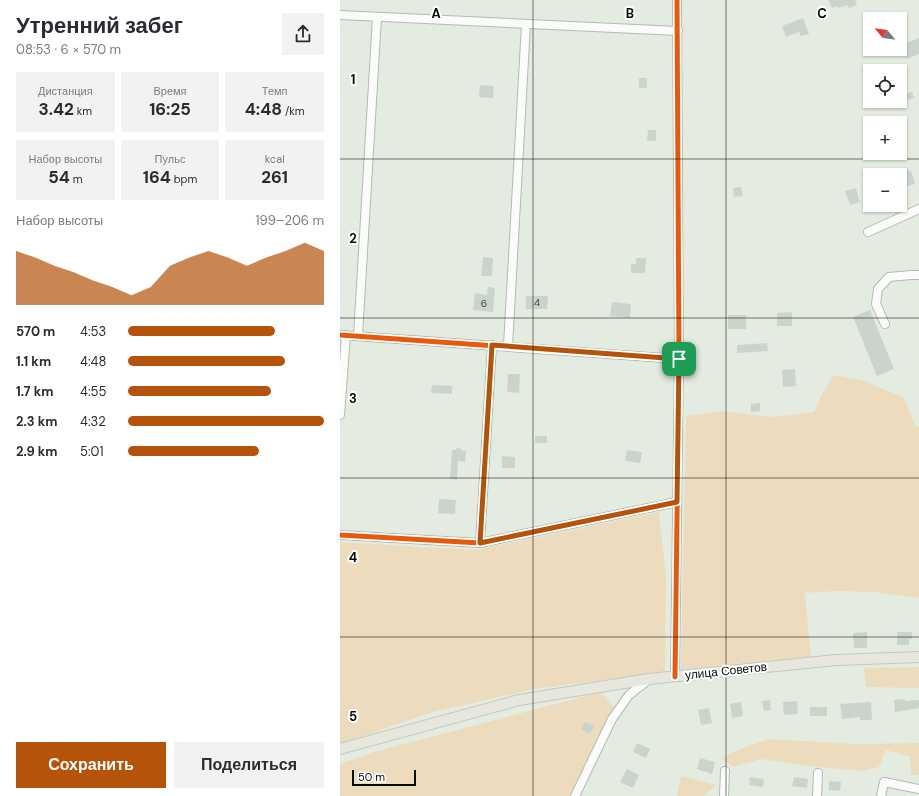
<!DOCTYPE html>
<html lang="ru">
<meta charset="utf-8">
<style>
body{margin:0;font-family:"DM Sans",sans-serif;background:#f2f2f3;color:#2b2b33;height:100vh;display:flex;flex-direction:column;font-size:15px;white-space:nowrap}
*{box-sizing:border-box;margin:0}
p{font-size:13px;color:#7c7c81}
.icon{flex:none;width:22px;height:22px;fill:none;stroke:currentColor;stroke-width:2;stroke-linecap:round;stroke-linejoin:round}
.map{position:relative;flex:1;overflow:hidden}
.details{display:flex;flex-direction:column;background:#fff;width:340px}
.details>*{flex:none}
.needle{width:26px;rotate:299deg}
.fabs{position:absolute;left:523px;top:12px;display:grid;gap:8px}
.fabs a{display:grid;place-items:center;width:44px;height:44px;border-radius:0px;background:#fff;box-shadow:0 1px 3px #0004;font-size:20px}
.scale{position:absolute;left:12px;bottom:10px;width:64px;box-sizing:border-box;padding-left:4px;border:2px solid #090d07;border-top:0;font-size:11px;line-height:14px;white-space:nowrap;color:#090d07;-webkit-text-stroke:3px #fff;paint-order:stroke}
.pin{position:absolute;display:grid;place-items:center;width:34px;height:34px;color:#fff;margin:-17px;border-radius:8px;box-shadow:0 2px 6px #0006}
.round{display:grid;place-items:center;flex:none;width:42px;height:42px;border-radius:0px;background:#f2f2f3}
.head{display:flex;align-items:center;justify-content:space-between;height:68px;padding:0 16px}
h1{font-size:22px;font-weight:700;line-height:30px}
.stats{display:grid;grid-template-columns:repeat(3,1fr);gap:6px;height:68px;padding:4px 16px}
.stats div{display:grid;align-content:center;border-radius:0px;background:#f2f2f3;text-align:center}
.stats b{font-size:17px;font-weight:700}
.stats small{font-size:11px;font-weight:400}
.stats p{font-size:11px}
.chart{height:112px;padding:8px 16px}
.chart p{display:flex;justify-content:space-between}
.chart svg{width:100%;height:72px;margin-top:4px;fill:#b45309;opacity:.7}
.action{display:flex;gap:8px;margin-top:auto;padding:8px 16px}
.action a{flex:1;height:46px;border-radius:0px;background:#b45309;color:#fff;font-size:16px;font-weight:700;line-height:46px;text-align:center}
.action a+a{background:#f2f2f3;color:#2b2b33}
ul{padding:0 16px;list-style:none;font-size:13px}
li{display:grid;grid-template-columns:64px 48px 1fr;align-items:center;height:30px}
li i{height:10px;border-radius:5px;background:#b45309}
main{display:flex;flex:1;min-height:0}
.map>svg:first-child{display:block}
.green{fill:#ecdcbd}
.building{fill:#cbd4cc}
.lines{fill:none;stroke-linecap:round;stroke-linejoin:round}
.minor-casing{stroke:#b4bab2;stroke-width:10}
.major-casing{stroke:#c4c7c3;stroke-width:12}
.minor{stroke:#fbfcfa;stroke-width:8}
.major{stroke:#e7e7de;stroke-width:10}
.cycleway-casing{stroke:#fff;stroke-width:8}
.cycleway{stroke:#e8590c;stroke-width:5}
.route-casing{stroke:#fff;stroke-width:8}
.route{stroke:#b45309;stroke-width:5}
.grid{fill:none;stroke:#090d07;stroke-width:1;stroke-opacity:0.55}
.labels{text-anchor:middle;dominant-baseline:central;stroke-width:4;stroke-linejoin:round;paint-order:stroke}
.number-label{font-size:10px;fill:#3a4039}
.street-label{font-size:12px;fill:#090d07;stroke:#fff}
.grid-label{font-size:13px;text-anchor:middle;font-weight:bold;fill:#090d07;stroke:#fff;stroke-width:4;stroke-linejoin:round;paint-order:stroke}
</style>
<main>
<section class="details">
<div class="head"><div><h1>Утренний забег</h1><p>08:53 · 6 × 570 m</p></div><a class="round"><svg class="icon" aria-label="share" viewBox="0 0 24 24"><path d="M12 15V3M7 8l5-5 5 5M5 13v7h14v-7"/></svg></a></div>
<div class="stats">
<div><p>Дистанция</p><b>3.42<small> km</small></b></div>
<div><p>Время</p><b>16:25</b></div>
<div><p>Темп</p><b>4:48<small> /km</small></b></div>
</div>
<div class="stats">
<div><p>Набор высоты</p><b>54<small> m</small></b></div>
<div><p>Пульс</p><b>164<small> bpm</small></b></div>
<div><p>kcal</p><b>261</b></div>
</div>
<div class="chart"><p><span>Набор высоты</span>199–206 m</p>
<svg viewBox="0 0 160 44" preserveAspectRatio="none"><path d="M0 44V11L10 15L20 20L30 24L40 29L50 33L60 38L70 33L80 20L90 15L100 11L110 15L120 20L130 15L140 11L150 6L160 11V44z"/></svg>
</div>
<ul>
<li><b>570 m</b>4:53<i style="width:75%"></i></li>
<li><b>1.1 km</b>4:48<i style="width:80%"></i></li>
<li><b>1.7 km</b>4:55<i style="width:73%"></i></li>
<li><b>2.3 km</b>4:32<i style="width:100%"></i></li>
<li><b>2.9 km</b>5:01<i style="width:67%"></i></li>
</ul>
<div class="action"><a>Сохранить</a><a>Поделиться</a></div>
</section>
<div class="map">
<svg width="579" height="796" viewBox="0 0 579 796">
<rect width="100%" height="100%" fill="#e4ece1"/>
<!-- green -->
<g class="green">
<polygon points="494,375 524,381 564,398 576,427 579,426 579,598 533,592 497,591 465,593 471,657 341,669 346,416 380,411 434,417 474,412 482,394"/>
<polygon points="319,512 326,577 325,672 194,689 93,712 0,744 0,542 135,550"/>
<polygon points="579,667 579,688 526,687 524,668"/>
<polygon points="261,692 274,708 229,796 0,796 0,764 34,752"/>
<polygon points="429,739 518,744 579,743 579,775 571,775 570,757 546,750 539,767 524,771 475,767 421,759 393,767 381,758 403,748"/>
<polygon points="341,776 376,785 363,796 337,796"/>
</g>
<!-- building -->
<g class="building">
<polygon points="488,0 518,0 515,1 517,5 509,8 507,5 499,8 498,6 492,8"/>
<polygon points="463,18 469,34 461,36 459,32 446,37 442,26"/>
<polygon points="579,38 579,54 567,59 561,45"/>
<rect x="299" y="78" width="8" height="10"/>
<polygon points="140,85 154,86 153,98 139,97"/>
<polygon points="572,92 574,98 564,101 562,95"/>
<polygon points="308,130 316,130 316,141 307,141"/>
<polygon points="567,167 568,171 571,171 575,184 560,188 560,175 547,175 547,173"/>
<polygon points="401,187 403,196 394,197 393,188"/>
<polygon points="516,188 520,202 510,205 505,191"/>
<polygon points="143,257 153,258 152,276 141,276"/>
<polygon points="296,258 306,258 305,273 291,273 291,264 296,264"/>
<polygon points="148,287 155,288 153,312 133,310 135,293 147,295"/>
<polygon points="186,296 208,296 207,309 186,309"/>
<polygon points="272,302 291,304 290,318 270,316"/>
<polygon points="530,310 554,369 537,376 513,317"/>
<polygon points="452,312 452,326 437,326 437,313"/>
<rect x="388" y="315" width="18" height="14"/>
<polygon points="427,343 428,351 397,353 397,345"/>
<polygon points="455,369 456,386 443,387 442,370"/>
<polygon points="168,374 180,374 179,393 167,392"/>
<polygon points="92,385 112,386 112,394 91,393"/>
<polygon points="420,403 420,411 411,412 411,404"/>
<rect x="195" y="436" width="12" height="7"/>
<polygon points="116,448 122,449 122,451 126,451 125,462 118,461 117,480 110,479 112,450 116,450"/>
<polygon points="287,450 302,452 300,463 285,461"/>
<polygon points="162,456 175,457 175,468 162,468"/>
<polygon points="99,499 116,500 115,514 98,513"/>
<polygon points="527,632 527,648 514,648 513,633"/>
<polygon points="557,632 572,632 572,639 569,639 569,645 557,645"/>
<polygon points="565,699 565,701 579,700 579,708 555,712 554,700"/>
<polygon points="430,700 431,710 424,711 422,701"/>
<polygon points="457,701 458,714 444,715 443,702"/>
<polygon points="401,702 403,716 392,718 390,704"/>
<polygon points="531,702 532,720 520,720 520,717 502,719 500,704"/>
<rect x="470" y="707" width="17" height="9"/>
<polygon points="369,708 372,723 361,725 358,710"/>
<polygon points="245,722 254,726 250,734 241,729"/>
<polygon points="297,743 310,749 306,758 293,752"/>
<polygon points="360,758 375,762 372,774 357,769"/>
<polygon points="287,769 299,775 293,788 280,782"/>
<polygon points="410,777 424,779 423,787 409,785"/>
<polygon points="454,777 468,779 467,788 452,786"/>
<polygon points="489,781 501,782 500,791 489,790"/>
</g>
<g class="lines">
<!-- minor casing -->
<g class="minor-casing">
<g id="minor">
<polyline points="0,15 338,31"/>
<polyline points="528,232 579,209"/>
<polyline points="545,324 536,304 538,289 549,277 571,275 579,275"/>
<polyline points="0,335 339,359"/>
<polyline points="18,336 37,17"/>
<polyline points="168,346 186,24"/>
<polyline points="0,415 6,335"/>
<polyline points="0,535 140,543 337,502"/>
<polyline points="140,543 152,345"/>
<polyline points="335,677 339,359 337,0"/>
<polyline points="235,796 272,719 289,695 308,680"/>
<polyline points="384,796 385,771"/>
<polyline points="477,796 478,773"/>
<polyline points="541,796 544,782 579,789"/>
</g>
</g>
<!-- major casing -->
<g class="major-casing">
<polyline id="major" points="0,749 179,700 309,679 496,660 579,657"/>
</g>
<!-- minor -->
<use href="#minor" class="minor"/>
<!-- major -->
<use href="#major" class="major"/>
<!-- cycleway casing -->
<g class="cycleway-casing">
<g id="cycleway">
<polyline points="0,335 339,359"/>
<polyline points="0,535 140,543 337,502"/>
<polyline points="335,677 339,359 337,0"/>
</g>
</g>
<!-- cycleway -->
<use href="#cycleway" class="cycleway"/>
</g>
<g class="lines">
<!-- route casing -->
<g class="route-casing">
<polygon id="route" points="152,345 339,359 337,502 140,543"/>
</g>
<!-- route -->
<use href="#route" class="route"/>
</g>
<!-- grid -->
<path class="grid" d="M193,0V796M386,0V796M0,159H579M0,318H579M0,478H579M0,637H579"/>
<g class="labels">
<!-- number labels -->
<g class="number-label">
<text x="197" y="302">4</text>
<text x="144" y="303">6</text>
</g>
<!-- street labels -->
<g class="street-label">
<text transform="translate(386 671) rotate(-6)">улица Советов</text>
</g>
</g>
<g class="grid-label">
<text x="96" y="18">A</text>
<text x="290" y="18">B</text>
<text x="482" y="18">C</text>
<text x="13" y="84">1</text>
<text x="13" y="243">2</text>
<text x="13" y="403">3</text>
<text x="13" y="562">4</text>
<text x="13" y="721">5</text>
</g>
</svg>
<div class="fabs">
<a><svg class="needle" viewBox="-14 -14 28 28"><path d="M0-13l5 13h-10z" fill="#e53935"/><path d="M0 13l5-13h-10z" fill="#7c7c81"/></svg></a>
<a><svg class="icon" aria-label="locate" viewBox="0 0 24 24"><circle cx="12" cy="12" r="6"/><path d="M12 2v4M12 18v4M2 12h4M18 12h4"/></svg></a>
<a>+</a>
<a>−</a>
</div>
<div class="scale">50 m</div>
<div class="pin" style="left:339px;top:359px;background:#1e9e55"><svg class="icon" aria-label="arrive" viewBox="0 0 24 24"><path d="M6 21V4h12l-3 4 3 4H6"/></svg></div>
</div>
</main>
